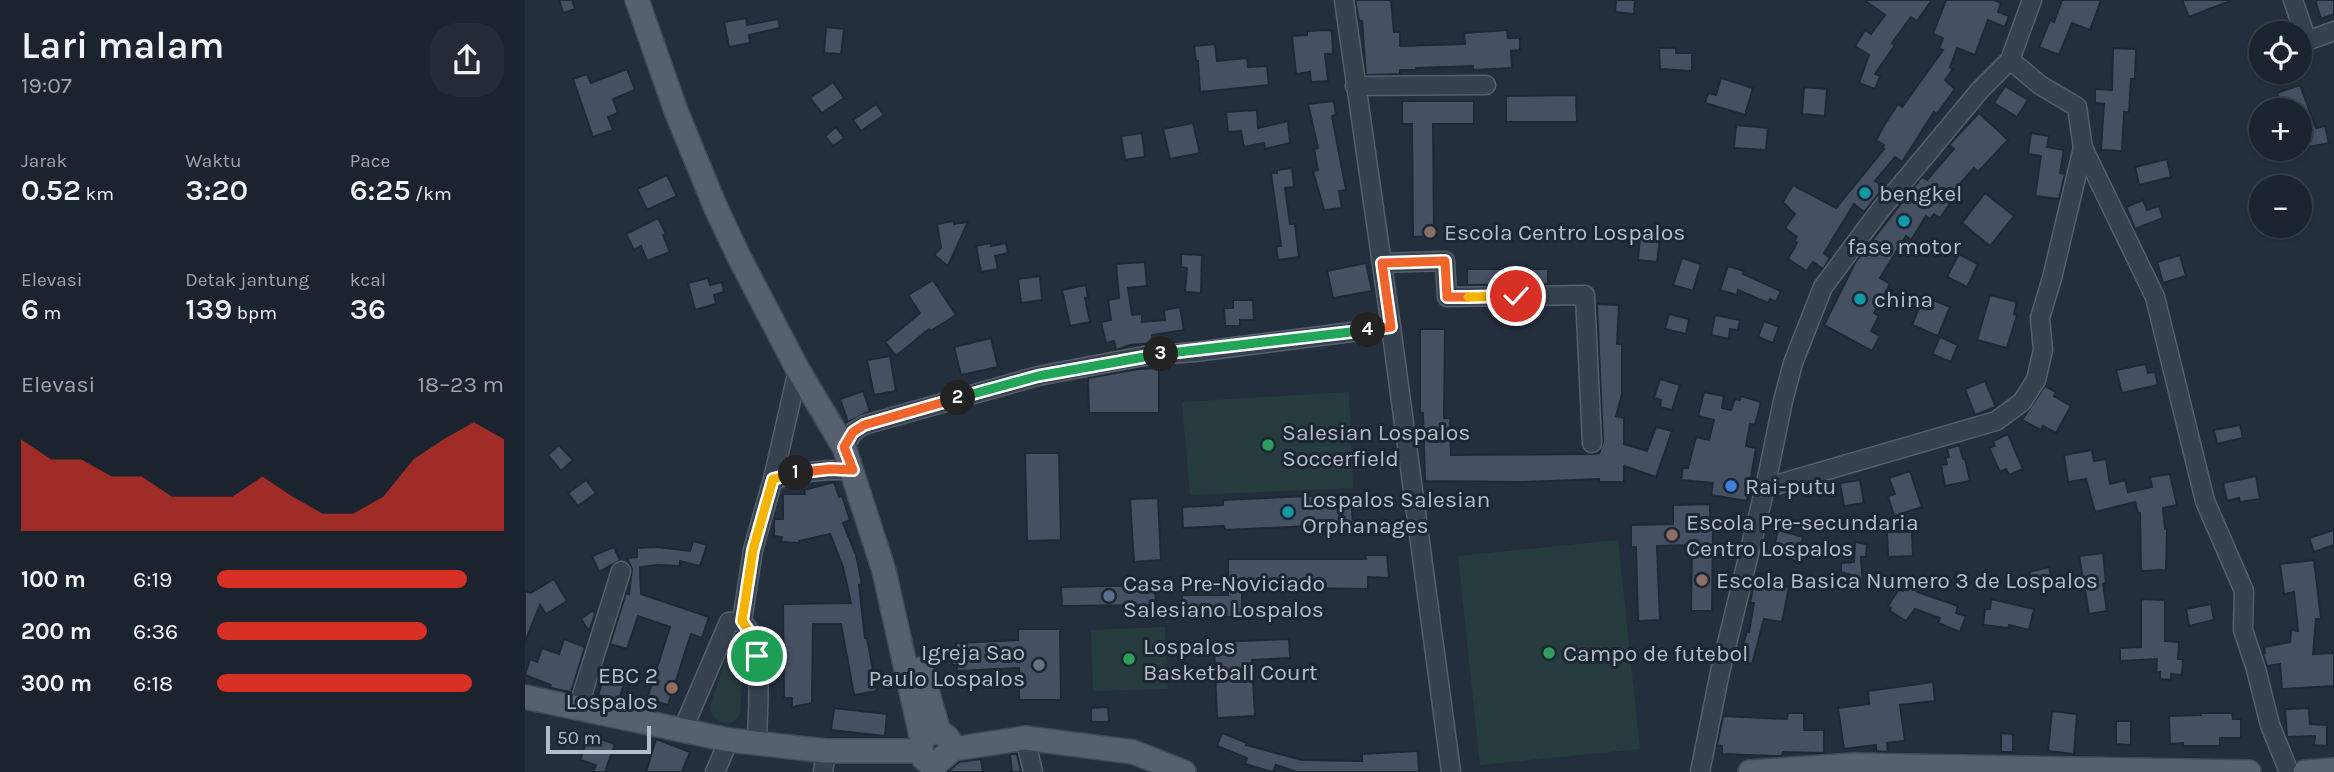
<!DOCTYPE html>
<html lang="id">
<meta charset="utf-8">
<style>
body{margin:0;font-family:Karla,sans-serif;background:#242b36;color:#f1f3f6;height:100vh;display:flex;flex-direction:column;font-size:26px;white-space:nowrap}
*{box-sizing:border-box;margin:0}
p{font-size:23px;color:#a0a4aa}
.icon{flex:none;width:38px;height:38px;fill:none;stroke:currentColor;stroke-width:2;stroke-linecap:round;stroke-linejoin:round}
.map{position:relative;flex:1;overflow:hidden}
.sheet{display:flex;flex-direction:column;background:#1b232e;width:525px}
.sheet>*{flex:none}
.tools{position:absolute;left:1724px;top:21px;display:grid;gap:14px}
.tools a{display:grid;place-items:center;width:63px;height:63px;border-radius:50%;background:#1b232e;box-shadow:0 2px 5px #0004,0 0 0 2px #39404a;font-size:35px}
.scale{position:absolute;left:21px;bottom:18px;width:105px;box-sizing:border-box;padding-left:7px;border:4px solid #b4bcc9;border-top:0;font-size:19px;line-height:24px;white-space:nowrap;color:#b4bcc9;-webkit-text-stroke:5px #1d2633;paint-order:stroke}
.pin{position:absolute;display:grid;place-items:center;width:60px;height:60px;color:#fff;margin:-30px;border:4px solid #fff;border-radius:50%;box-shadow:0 2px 7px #0007}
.km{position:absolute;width:35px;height:35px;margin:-18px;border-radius:50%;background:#222;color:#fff;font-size:19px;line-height:35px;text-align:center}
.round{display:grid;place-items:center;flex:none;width:74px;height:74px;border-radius:28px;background:#242b36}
.summary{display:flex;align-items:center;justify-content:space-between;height:119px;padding:0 21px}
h1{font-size:38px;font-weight:600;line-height:52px}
.stats{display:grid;grid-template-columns:repeat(3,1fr);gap:10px;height:119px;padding:7px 21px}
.stats div{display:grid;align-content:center}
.stats b{font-size:30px;font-weight:600}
.stats small{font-size:19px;font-weight:400}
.stats p{font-size:19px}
.chart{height:196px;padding:14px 21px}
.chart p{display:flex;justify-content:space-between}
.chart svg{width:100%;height:126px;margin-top:7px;fill:#d93025;opacity:.7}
ul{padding:0 21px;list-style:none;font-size:23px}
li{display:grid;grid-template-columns:112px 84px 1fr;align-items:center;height:52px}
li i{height:18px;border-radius:9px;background:#d93025}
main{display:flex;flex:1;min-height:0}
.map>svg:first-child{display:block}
.green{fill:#263c3f}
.building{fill:#455162;stroke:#1f2835;stroke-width:2}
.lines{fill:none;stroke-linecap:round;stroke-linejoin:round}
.minor-casing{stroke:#565f6c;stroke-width:21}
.major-casing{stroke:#414a57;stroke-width:26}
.minor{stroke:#38414e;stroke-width:18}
.major{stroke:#56606e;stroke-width:23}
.split-1-casing{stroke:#fff;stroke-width:14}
.split-2-casing{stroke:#fff;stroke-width:14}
.split-3-casing{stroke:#fff;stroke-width:14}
.split-4-casing{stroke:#fff;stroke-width:14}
.split-5-casing{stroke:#fff;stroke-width:14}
.split-6-casing{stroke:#fff;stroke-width:14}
.split-1{stroke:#f5b400;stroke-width:9}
.split-2{stroke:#f0652b;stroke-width:9}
.split-3{stroke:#22a559;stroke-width:9}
.split-4{stroke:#22a559;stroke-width:9}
.split-5{stroke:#f0652b;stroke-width:9}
.split-6{stroke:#f5b400;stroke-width:9}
.culture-dot{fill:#0f9aa8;stroke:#1d2633;stroke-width:2.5}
.education-dot{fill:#8d6e63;stroke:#1d2633;stroke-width:2.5}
.leisure-dot{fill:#2e9e5b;stroke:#1d2633;stroke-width:2.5}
.shop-dot{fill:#3f7fe0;stroke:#1d2633;stroke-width:2.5}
.service-dot{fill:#5c6f8a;stroke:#1d2633;stroke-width:2.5}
.worship-dot{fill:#6b7280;stroke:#1d2633;stroke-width:2.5}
.labels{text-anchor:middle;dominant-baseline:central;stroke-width:6;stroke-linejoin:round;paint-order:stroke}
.poi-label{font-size:23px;fill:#b4bcc9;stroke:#1d2633;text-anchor:start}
</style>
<main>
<section class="sheet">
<div class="summary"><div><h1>Lari malam</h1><p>19:07</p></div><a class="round"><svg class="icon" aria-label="share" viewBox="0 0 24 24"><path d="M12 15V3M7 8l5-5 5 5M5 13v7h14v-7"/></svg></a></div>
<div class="stats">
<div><p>Jarak</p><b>0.52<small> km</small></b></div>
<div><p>Waktu</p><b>3:20</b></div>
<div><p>Pace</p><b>6:25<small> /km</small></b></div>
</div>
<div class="stats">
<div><p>Elevasi</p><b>6<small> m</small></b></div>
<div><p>Detak jantung</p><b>139<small> bpm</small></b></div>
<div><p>kcal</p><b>36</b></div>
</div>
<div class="chart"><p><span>Elevasi</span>18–23 m</p>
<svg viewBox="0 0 160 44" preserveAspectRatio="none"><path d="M0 44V12L10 19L20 19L30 25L40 25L50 32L60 32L70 32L80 25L90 32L100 38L110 38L120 32L130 19L140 12L150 6L160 12V44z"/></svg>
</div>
<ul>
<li><b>100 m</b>6:19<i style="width:87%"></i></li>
<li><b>200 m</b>6:36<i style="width:73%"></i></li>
<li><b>300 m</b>6:18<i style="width:89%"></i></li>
</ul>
</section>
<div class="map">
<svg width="1809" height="772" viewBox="0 0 1809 772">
<rect width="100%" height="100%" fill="#242f3e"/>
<!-- green -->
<g class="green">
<polygon points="824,392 828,488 665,495 657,402"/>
<polygon points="1093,540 1115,749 955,765 933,556"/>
<polygon points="640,627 643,689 568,691 566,630"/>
<path d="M210,641H216L220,644V649L215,712C210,731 185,724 185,706L206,644Z"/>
</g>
<!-- building -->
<g class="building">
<polygon points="34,0 47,0 50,9 38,13"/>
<polygon points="830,0 866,0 869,32 875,32 875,46 940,44 939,33 982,30 983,38 995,38 995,50 986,51 987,68 948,70 948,66 891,68 891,70 875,70 875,74 841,75 837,21 834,21"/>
<polygon points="1091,0 1110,0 1109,14 1090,12"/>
<polygon points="1339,0 1407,0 1392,21 1386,17 1367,43 1370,45 1350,74 1355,76 1350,89 1334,83 1344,55 1330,46 1340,30 1346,34 1360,15"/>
<polygon points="1421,0 1469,0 1476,3 1473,12 1484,16 1480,27 1463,20 1450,55 1432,48 1425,67 1428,69 1420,80 1430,89 1412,114 1409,112 1377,162 1370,157 1350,181 1359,187 1339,212 1329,204 1299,253 1305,258 1298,269 1288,262 1282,271 1263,259 1272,243 1269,241 1272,237 1260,228 1270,214 1258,202 1268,185 1311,208 1359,149 1357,148 1359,145 1351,140 1360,124 1373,104 1377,107 1418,50 1414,49 1418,38 1408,34"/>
<polygon points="1537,0 1576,0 1565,30 1547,23 1534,55 1514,47 1525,20 1529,22"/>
<polygon points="1657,0 1705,0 1705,1 1664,17"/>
<polygon points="1790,0 1809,0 1809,14 1796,19"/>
<polygon points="221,18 222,25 253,19 255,28 224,35 225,43 204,47 199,22"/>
<polygon points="301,27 319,29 316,54 299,53"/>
<polygon points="801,30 807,31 808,54 800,54 803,81 786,82 785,72 771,74 767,36 782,35 782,31"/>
<polygon points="690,44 692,61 722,58 723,67 742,66 744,85 675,92 673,61 671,61 669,46"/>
<polygon points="1134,48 1151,48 1151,53 1167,53 1167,71 1135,69"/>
<polygon points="1588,48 1611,49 1610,79 1606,79 1604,112 1599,112 1597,151 1576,150 1579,104 1570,103 1570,89 1587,90"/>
<polygon points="102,69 110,90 88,99 93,113 83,117 88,130 68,137 48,79 62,74 66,83"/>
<polygon points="1196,78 1228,88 1220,115 1180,103 1183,93 1191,95"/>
<polygon points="308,82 319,98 297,113 285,98"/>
<polygon points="1775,85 1791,128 1800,126 1804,143 1774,149 1774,110 1758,110 1752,93"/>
<polygon points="1480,86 1503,100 1492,117 1469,103"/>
<polygon points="1279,87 1302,89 1300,116 1277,114"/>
<polygon points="1051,95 1052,122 981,122 981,96"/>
<polygon points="809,101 811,115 807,116 821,190 814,191 817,208 799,210 788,171 793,170 789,149 793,148 783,104"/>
<polygon points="877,101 949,101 949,124 908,124 909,236 888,237 887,124 877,124"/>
<polygon points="351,104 359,115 336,131 328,120"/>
<polygon points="732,110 733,128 763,121 765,143 740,149 739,143 719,147 716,131 703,132 701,112"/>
<polygon points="1454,113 1483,140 1453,172 1449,168 1424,196 1428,199 1415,218 1409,214 1405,219 1401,216 1386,240 1381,236 1355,278 1365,284 1349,313 1354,316 1346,331 1355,336 1347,351 1299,325 1331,261 1397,177 1402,180 1429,149 1424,145"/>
<polygon points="668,123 675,153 645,159 638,129"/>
<polygon points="1211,125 1243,128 1241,150 1209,148"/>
<polygon points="311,127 319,138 308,146 300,136"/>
<polygon points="617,133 620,157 600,160 596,136"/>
<polygon points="1506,133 1524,136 1522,147 1539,150 1535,173 1540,174 1534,199 1510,196 1516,156 1503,154"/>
<polygon points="1642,159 1646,177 1614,185 1610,167"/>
<polygon points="767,168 769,187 760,188 765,224 770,224 774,257 753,260 751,247 756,246 746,173 752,173 752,170"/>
<polygon points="142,175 152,196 122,210 112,189"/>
<polygon points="1460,193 1489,216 1465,246 1437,223"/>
<polygon points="1618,200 1622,210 1634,206 1638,218 1610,229 1601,207"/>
<polygon points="133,218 141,234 138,235 145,252 122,261 116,246 109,250 101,234"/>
<polygon points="428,221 429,224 443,222 423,266 409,255 416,248 412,224"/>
<polygon points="1115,237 1135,239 1132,262 1113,260"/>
<polygon points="465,243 466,246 481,243 483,253 470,256 473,269 456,272 451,246"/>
<polygon points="656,254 677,255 676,293 660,292 662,268 656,267"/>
<polygon points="1434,254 1453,264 1442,287 1422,277"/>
<polygon points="1655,255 1661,276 1638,283 1632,262"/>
<polygon points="1157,258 1176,264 1168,291 1148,285"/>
<polygon points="620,262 622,286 603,288 607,315 617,314 617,322 640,320 639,310 655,307 659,330 627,335 628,343 605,345 591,350 589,341 581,343 576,322 586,320 583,300 594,298 591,264"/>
<polygon points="841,263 847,291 808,298 802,271"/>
<polygon points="1203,266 1219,271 1218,274 1256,291 1251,302 1245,299 1243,303 1213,290 1212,295 1195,290"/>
<polygon points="942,269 1023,269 1023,284 942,285"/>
<polygon points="515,276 517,300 496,303 493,279"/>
<polygon points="183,278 185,285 197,282 199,292 189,295 191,304 170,310 163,283"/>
<polygon points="408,280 431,315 406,331 404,329 371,356 360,342 395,313 383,295"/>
<polygon points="561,285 563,297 560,298 565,322 545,326 537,290"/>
<polygon points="1465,295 1492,302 1489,314 1492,315 1482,348 1452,340"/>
<polygon points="1399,296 1425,307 1413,336 1387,325"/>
<polygon points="708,300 728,300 729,320 715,320 715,326 700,326 699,308 708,308"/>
<polygon points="1072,304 1094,305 1092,344 1097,344 1097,394 1091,416 1099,418 1099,444 1122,451 1131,427 1147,431 1131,477 1099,466 1099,482 1074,482 1074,479 997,482 900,481 898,413 895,413 895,329 920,329 919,418 925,418 926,455 1068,454 1074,453 1078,442"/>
<polygon points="1144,314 1164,319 1161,334 1140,329"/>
<polygon points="1190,315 1215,320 1213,330 1205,329 1204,339 1186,335"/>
<polygon points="1239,321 1254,327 1248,343 1233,337"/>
<polygon points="1415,337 1433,345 1426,362 1407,354"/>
<polygon points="466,338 473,367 436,375 429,347"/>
<polygon points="365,356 371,391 349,395 342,360"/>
<polygon points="1621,364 1623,373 1630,372 1633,385 1597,393 1591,370"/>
<polygon points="634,368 634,413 564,413 563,378 613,369"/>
<polygon points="1135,379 1155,385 1147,410 1135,407 1136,400 1129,398"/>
<polygon points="1460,381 1471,407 1450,415 1440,389"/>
<polygon points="1520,386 1531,392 1529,396 1546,406 1531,433 1518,426 1516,430 1497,420"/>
<polygon points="338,391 345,411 323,422 315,399"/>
<polygon points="1179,392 1199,396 1197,408 1206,410 1210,399 1215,400 1216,396 1236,402 1230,425 1225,424 1221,446 1231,448 1222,501 1186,495 1188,483 1156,480 1158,468 1163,468 1171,437 1184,440 1189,420 1173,416"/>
<polygon points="1715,425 1718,438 1692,444 1689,430"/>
<polygon points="1483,434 1498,469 1484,475 1481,469 1475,472 1464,448 1470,446 1468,441"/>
<polygon points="34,445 48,460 36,471 23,455"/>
<polygon points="1434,445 1438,459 1440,459 1445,481 1420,486 1416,465 1422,464 1420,458 1424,457 1422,449"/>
<polygon points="1567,450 1569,461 1581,459 1585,484 1600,480 1603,492 1627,487 1625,477 1645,474 1652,505 1638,508 1640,529 1642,529 1641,570 1616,571 1615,513 1613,513 1610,502 1570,512 1561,479 1543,482 1539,455"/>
<polygon points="500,453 534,453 536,540 502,541"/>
<polygon points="1385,471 1397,507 1369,516 1363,496 1370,494 1364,478"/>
<polygon points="1731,476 1735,499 1715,502 1714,498 1702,501 1698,483"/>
<polygon points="61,480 71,493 53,506 43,493"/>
<polygon points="1335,480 1339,503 1319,506 1315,483"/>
<polygon points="309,482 314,497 317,496 325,520 318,523 331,555 337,584 334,585 340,638 342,638 352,691 329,695 316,624 288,624 287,703 267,707 267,698 259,698 258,604 326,603 318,567 305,534 274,541 274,543 256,542 257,537 249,536 249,519 258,519 258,494 280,494 279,490"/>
<polygon points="826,494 828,524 700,530 699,526 658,528 657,507 698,505 698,500"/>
<polygon points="633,498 636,560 609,562 605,499"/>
<polygon points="1185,504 1185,523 1188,527 1187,611 1166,611 1167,545 1132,546 1135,620 1113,621 1111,547 1106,547 1106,525 1148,524 1148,505"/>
<polygon points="1253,530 1278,537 1272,561 1247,555"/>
<polygon points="1809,530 1809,545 1789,552 1784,538"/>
<polygon points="1362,532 1387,532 1388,556 1363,557"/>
<polygon points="168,541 182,545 175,566 155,561 155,566 133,565 115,567 116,594 184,617 177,638 166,634 143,705 122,699 145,627 113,616 102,649 85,644 101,593 104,594 107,569 102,558 112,557 112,548 132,547 165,551"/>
<polygon points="1330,542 1342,544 1341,557 1336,557 1338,586 1324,587 1326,575 1316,572 1316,563 1329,562"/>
<polygon points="89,547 95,560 74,572 67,556"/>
<polygon points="1578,553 1581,583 1578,584 1582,611 1564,614 1554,556"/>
<polygon points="840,555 862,555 864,578 843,577 843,589 717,587 717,617 657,617 657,595 703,595 703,559 841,559"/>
<polygon points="1789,560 1796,619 1791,619 1788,654 1809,653 1809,686 1757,689 1755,664 1742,666 1738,654 1740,653 1739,647 1765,642 1766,630 1773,631 1769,592 1759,594 1755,564"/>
<polygon points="1524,567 1527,579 1507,584 1504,572"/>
<polygon points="1231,573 1246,576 1244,583 1264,587 1257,622 1239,619 1227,664 1219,663 1221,649 1217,648 1222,631 1224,632 1229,603 1225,603"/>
<polygon points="1383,575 1397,579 1392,592 1433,606 1431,613 1441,616 1435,632 1413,623 1415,618 1390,609 1381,621 1365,611 1366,608 1363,606 1374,589 1378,591"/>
<polygon points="29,579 42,601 21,614 15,605 0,642 0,591 6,593"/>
<polygon points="630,585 631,605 537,606 536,587"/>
<polygon points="1466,599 1509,609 1504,630 1484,625 1483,628 1458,625 1460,609 1465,609"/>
<polygon points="1616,599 1640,600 1640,641 1654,642 1653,659 1658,659 1657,675 1646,674 1646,680 1635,679 1635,672 1631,672 1632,659 1595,661 1595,648 1616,647"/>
<polygon points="1686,604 1689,620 1664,626 1661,609"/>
<polygon points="68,610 70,614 64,631 56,619"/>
<polygon points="493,629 535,629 536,700 494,700 494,668 432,671 432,665 427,665 426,651 431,651 431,643 493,640"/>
<polygon points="39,639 60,647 46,692 25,688 26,685 0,675 5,659 12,662 17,648 34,654"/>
<polygon points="764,639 765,658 727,660 730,716 692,718 689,642"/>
<polygon points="79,677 99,684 93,702 73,695"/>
<polygon points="1408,682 1410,701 1375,705 1380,741 1362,743 1363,752 1351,751 1351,745 1319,749 1313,708 1344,704 1343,691"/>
<polygon points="583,707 584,722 566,722 566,708"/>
<polygon points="309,708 362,714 360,736 306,730"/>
<polygon points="1784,708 1785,724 1802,725 1802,746 1789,745 1790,736 1762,737 1760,709"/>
<polygon points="1527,711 1552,714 1549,754 1523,751"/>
<polygon points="1263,713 1279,713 1279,730 1299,730 1299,753 1258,752 1257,756 1250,756 1197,754 1197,746 1192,745 1198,716 1262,719"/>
<polygon points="1676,713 1707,713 1708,719 1716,719 1716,738 1695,738 1695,746 1658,746 1658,743 1645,744 1644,716 1676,715"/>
<polygon points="1591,721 1606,721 1606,745 1591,744"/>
<polygon points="697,733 722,743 721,745 777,760 837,761 837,754 893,751 894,772 772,772 751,765 748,772 720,764 722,758 692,746"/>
<polygon points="1476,733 1488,734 1488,752 1476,752"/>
<polygon points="64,735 90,744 80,772 68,772 71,765 55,760"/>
<polygon points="131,739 165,752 157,772 121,772"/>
<polygon points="485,754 492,754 496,772 487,772"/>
<polygon points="456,759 458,772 423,772 434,762"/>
</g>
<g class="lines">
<!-- minor casing -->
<g class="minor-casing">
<g id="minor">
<polyline points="819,0 866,327 926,772"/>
<polyline points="1768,0 1782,41 1809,31"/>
<polyline points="1485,60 1515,85 1552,107 1558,148 1630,297 1680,501 1719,591 1718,630 1731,669 1745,725 1764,772"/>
<polyline points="830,86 961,85"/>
<polyline points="857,263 920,261 922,297 1060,295 1067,443"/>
<polyline points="319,447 328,432 339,425 513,376 619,356 670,352 866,327"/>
<path d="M248,479C275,472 300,469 328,470"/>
<polyline points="1240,488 1471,421 1497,402 1511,380 1518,350 1515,318 1527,278 1558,148"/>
<polyline points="217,621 228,550 248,479 273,370"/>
<polyline points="53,708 96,571"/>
<path d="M158,729L204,622L217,621C241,646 232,709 232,742"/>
<polyline points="500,738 508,772"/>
<polyline points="190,772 204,740"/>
<polyline points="298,772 301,751"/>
<polyline points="1175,772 1195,672 1240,488 1258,401 1268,363 1298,287 1356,209 1455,90 1485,60 1507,0"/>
</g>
</g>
<!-- major casing -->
<g class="major-casing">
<g id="major">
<polyline points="112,0 151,111 190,206 213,255 273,370 319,447 359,571 397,740"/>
<polyline points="396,669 414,732"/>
<polyline points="0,697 204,740 301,751 395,751"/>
<path d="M407,732C419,732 425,737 428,749L412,763H404L398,758L395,745L401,735Z"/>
<polyline points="428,749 500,738 608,752 659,772"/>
<polyline points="1225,772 1329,765 1724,772"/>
<polyline points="1780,772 1809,770"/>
</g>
</g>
<!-- minor -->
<use href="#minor" class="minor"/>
<!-- major -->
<use href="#major" class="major"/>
</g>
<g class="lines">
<!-- split-1 casing -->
<g class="split-1-casing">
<polyline id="split-1" points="232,656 228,637 217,621 228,550 248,479 271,473"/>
</g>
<!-- split-2 casing -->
<g class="split-2-casing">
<polyline id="split-2" points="271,473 305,469 328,470 319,447 328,432 339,425 433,398"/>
</g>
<!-- split-3 casing -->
<g class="split-3-casing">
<polyline id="split-3" points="433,398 513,376 636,354"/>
</g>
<!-- split-4 casing -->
<g class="split-4-casing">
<polyline id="split-4" points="636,354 843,330"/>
</g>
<!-- split-5 casing -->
<g class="split-5-casing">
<polyline id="split-5" points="843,330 866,327 857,263 920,261 922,297 943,297"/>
</g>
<!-- split-6 casing -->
<g class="split-6-casing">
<polyline id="split-6" points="943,297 991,296"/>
</g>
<!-- split-1 -->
<use href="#split-1" class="split-1"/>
<!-- split-2 -->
<use href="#split-2" class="split-2"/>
<!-- split-3 -->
<use href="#split-3" class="split-3"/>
<!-- split-4 -->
<use href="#split-4" class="split-4"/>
<!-- split-5 -->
<use href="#split-5" class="split-5"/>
<!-- split-6 -->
<use href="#split-6" class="split-6"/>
</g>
<!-- markers -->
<g class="culture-dot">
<circle cx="1340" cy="193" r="7"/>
<circle cx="1379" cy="221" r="7"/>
<circle cx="1335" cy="299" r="7"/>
<circle cx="763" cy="512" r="7"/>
</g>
<g class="education-dot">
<circle cx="905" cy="232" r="7"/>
<circle cx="1147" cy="535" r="7"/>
<circle cx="1177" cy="580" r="7"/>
<circle cx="147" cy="688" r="7"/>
</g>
<g class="leisure-dot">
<circle cx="743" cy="445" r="7"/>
<circle cx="1024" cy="653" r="7"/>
<circle cx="604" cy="659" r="7"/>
</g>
<circle class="shop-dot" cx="1206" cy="486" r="7"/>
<circle class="service-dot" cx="584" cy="596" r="7"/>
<circle class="worship-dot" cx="514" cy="665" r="7"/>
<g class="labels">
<!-- poi labels -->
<g class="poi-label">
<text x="1354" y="193">bengkel</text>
<text x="919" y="232">Escola Centro Lospalos</text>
<text x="1379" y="246" text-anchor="middle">fase motor</text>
<text x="1349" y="299">china</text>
<text x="757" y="432">Salesian Lospalos<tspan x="757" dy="26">Soccerfield</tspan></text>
<text x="1220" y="486">Rai-putu</text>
<text x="777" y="499">Lospalos Salesian<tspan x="777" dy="26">Orphanages</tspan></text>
<text x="1161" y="522">Escola Pre-secundaria<tspan x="1161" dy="26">Centro Lospalos</tspan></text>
<text x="1191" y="580">Escola Basica Numero 3 de Lospalos</text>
<text x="598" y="583">Casa Pre-Noviciado<tspan x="598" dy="26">Salesiano Lospalos</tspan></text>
<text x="618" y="646">Lospalos<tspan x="618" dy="26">Basketball Court</tspan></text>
<text x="500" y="652" text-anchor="end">Igreja Sao<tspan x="500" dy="26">Paulo Lospalos</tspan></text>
<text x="1038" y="653">Campo de futebol</text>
<text x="133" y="675" text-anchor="end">EBC 2<tspan x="133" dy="26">Lospalos</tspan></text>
</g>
</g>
</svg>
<div class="tools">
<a><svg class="icon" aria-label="locate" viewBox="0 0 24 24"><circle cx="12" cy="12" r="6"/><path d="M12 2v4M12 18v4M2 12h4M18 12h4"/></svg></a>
<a>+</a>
<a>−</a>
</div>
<div class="scale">50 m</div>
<div class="pin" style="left:232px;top:656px;background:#1e9e55"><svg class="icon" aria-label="arrive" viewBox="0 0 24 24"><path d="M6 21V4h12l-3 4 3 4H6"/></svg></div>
<div class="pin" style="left:991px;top:296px;background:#d93025"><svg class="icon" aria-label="check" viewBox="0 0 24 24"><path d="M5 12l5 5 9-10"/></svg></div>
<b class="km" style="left:271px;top:473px">1</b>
<b class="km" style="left:433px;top:398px">2</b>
<b class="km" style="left:636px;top:354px">3</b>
<b class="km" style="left:843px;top:330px">4</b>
</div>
</main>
